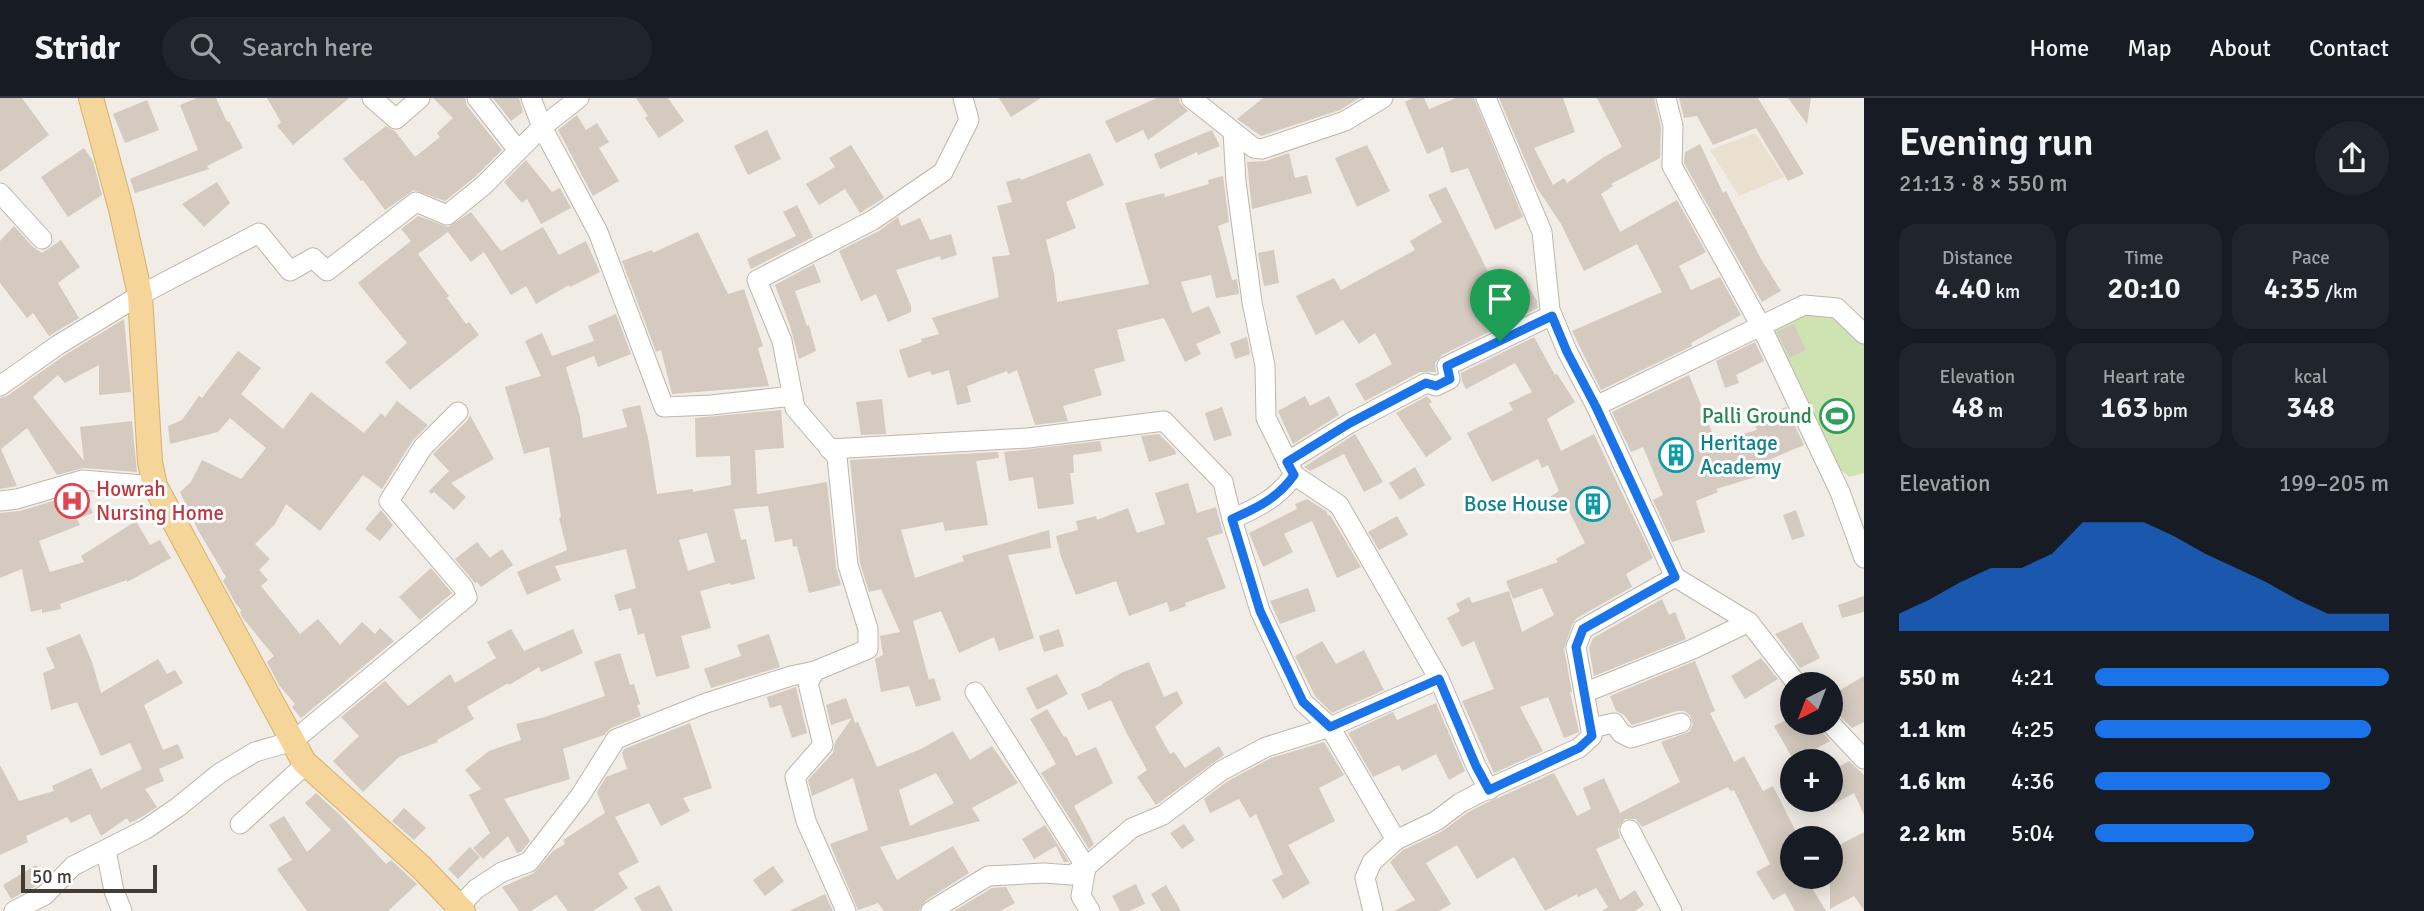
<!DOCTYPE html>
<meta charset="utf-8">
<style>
body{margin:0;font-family:Signika,sans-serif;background:#20242c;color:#f1f3f6;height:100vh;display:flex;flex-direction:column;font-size:26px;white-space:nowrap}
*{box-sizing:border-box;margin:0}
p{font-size:23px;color:#9ea1a6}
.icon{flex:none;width:38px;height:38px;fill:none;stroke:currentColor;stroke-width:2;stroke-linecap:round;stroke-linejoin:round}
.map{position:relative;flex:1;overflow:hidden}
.details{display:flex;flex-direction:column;background:#171b24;width:560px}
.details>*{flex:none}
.needle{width:46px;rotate:222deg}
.buttons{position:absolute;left:1780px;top:574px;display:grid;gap:14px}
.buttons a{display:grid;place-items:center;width:63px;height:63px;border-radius:50%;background:#171b24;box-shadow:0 4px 18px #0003;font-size:35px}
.scale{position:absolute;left:21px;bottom:18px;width:136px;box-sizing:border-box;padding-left:7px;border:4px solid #433c35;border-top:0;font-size:19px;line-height:24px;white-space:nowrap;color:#433c35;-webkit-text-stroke:5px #fff;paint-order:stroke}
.pin{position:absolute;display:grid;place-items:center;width:60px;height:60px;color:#fff;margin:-72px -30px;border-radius:50% 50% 50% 0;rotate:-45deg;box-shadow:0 0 7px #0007}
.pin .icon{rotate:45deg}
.round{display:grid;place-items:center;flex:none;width:74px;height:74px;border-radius:37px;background:#20242c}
.headline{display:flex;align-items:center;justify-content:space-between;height:119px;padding:0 35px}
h1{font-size:38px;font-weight:600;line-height:52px}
.metrics{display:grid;grid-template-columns:repeat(3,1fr);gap:10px;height:119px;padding:7px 35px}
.metrics div{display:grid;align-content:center;border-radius:18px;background:#20242c;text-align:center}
.metrics b{font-size:30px;font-weight:600}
.metrics small{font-size:19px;font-weight:400}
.metrics p{font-size:19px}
.chart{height:196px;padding:14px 35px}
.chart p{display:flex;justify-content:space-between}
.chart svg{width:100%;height:126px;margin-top:7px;fill:#1a73e8;opacity:.7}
ul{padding:0 35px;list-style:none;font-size:23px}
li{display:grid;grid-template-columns:112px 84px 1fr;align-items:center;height:52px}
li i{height:18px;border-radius:9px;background:#1a73e8}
header{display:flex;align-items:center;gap:42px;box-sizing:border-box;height:98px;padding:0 35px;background:#171b24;border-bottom:2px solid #363941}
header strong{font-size:33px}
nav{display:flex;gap:38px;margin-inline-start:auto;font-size:24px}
.search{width:490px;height:63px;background:#20242c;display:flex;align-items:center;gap:18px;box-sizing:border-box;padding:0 24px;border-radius:38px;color:#9ea1a6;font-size:26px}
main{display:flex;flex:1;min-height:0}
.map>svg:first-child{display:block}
.education{fill:#e9e0d0}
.green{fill:#cfe2b1}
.building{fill:#d4cabf;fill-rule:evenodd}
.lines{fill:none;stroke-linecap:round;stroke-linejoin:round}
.minor-casing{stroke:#beb6ac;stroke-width:21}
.major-casing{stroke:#d8b06c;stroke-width:26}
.minor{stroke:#fff;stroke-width:19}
.major{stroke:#f5d59a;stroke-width:24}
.route-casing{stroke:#fff;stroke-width:14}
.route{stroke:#1a73e8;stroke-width:9}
.labels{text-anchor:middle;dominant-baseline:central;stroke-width:6;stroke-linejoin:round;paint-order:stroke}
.leisure-label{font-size:21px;fill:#27864d;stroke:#fff;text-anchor:end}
.culture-label{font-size:21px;fill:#0d838f;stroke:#fff;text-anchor:start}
.health-label{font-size:21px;fill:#be3a42;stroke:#fff;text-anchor:start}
</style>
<header>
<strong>Stridr</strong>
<div class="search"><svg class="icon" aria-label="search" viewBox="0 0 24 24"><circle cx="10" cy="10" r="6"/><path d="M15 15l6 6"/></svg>Search here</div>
<nav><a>Home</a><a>Map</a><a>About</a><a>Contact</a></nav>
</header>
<main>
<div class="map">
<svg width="1864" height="813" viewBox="0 0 1864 813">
<rect width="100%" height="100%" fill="#f1ece5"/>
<!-- education -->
<polygon class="education" points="1755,35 1784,79 1739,98 1710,52"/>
<!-- green -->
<polygon class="green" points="1804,212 1836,218 1864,243 1864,375 1849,379 1831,363 1768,228"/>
<!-- building -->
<g class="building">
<polygon points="0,0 22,0 49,37 0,74"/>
<polygon points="197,0 216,0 227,24 229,23 243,50 207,68 209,71 135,95 130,81 198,52 180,7"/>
<polygon points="267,0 349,0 293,47 277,28 281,24"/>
<polygon points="433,0 465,0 467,8 502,52 475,79 445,103 414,92 385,112 363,82 361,83 343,61 386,28 395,33 415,59 440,39 437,35 453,20"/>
<polygon points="493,0 519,0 523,14 511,23"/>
<polygon points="636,0 668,0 684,23 659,40 645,20 648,18"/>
<polygon points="999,0 1041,0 1011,19"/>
<polygon points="1157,0 1179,0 1180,5 1188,13 1148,42 1143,32 1116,45 1105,23"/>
<polygon points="1263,0 1359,0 1340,12 1261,38 1237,21"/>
<polygon points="1413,0 1424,0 1429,11 1456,0 1474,0 1523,119 1495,132 1468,70 1451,75 1443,49 1427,56 1405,4"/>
<polygon points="1499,0 1563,0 1575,34 1534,50 1553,87 1564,80 1567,85 1604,59 1622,49 1597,0 1654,0 1661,29 1660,60 1611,86 1613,88 1601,96 1620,134 1677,102 1706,154 1679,168 1691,192 1720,179 1741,217 1691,245 1692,248 1601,292 1572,233 1662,194 1637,146 1584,173 1561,126 1537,90"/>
<polygon points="1679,0 1758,0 1804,76 1788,83 1756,30 1713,47 1697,18 1684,20"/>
<polygon points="1788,0 1811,0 1807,26"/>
<polygon points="147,2 159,32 125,45 113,16"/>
<polygon points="577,17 586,32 597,25 609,44 599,50 619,83 593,98 558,32"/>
<polygon points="767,32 781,61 748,77 734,48"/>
<polygon points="1212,32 1220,48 1198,57 1197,54 1160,71 1154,56"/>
<polygon points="1700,46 1723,95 1726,93 1761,161 1781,193 1762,204 1684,65 1685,54"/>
<polygon points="851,47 884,100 860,115 845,91 819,107 806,86 835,69 829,60"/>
<polygon points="1367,47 1390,93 1357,109 1335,60"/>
<polygon points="84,50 93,63 102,97 68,119 41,79"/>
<polygon points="1090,55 1104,87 1066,104 1076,130 1046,142 1054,176 1057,204 1149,186 1125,105 1164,95 1165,99 1209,86 1208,82 1223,78 1229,124 1218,128 1232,182 1237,181 1239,196 1216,200 1211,177 1181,184 1192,215 1209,208 1221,235 1196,246 1201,256 1185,264 1164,220 1117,232 1125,263 1094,271 1102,297 1063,308 1068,323 1035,327 1017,272 1008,276 1007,273 967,288 971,304 957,307 949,272 932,277 930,273 908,280 899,252 922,244 921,241 939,236 932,220 999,199 992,159 1010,157 997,108 1012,104 1006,84 1020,80 1021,82"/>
<polygon points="1289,55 1295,80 1307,77 1312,95 1252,111 1247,64 1266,63"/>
<polygon points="526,62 552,94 560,90 571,110 541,126 527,101 522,105 504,84"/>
<polygon points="217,84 230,105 204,129 182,106"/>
<polygon points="1446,89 1494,186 1500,183 1511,201 1529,190 1537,203 1538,210 1442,257 1435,265 1436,274 1420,274 1365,303 1355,286 1392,266 1375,235 1359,246 1343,222 1316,237 1296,198 1334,180 1341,192 1415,152 1410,143 1442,124 1428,97"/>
<polygon points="797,107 813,139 751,171 747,161 796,138 783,114"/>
<polygon points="471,114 501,153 543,129 559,157 586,143 600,174 570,189 569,187 536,206 526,188 511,197 484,154 471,164 448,134 418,156 449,198 447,200 466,226 469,224 479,237 410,292 385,264 407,245 358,185 411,143 401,131 418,118 448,129"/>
<polygon points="898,119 901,128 920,120 930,142 951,136 957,157 941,162 940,158 896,172 911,208 911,214 888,224 876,196 861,203 839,153 879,133"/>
<polygon points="14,128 33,149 42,155 61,142 80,169 58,185 79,220 49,238 33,215 27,220 0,185 0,143"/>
<polygon points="698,134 728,196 744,191 763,248 758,250 769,288 672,296 661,252 656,254 622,163 652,152 653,155"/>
<polygon points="1274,152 1279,185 1264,188 1258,155"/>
<polygon points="814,166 821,184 795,193 807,228 809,227 816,253 799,261 790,228 775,187"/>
<path d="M616,216L631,256L598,269L594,258L566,269L580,319L583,340L627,329L622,311L640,307L648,340L657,396L693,391V394L731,387L730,358L696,359L695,320L781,312L784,350L755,352L757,396L827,384L836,469L841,487L809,495L797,448L793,449L792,441L775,444L768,408L734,411L741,442L746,441L755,481L731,487L730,485L700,493L711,530L681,538L690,570L656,579L644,535L638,537L631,510L619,513L614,497L636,490L626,451L555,468L561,482L527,497L517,474L567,452L559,420L561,419L549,349L524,356L505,289L541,278L525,243L542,235L552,258L594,243L588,228ZM707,435L715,464L688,473L679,442Z"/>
<polygon points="124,221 131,294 99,297 99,267 65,285 58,277 33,299 84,363 80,329 132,323 137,374 83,370 57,377 27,330 1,351 17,388 0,391 0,300 7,298 65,257"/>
<polygon points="1794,226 1806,252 1790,260 1777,234"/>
<polygon points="1247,239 1250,256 1235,261 1230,245"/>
<polygon points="1534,239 1555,277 1557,276 1575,304 1547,321 1561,353 1594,336 1653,460 1626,476 1632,489 1577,520 1572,527 1564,551 1572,594 1570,594 1579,634 1564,640 1548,599 1520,609 1543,653 1494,675 1462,603 1494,591 1474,543 1462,549 1447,520 1460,513 1456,506 1469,499 1472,505 1509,493 1522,534 1554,517 1542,490 1513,501 1506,483 1558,464 1556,461 1585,445 1569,413 1560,416 1550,399 1559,393 1548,367 1542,370 1538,361 1492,384 1467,335 1513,312 1509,305 1532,294 1515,265 1466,291 1462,283 1461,275"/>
<polygon points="1755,244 1764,263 1736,277 1739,285 1725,290 1716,263"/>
<polygon points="238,253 261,270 241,296 283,331 311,294 364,335 381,315 385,319 397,303 428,327 413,342 382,391 363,377 320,433 286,406 275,426 255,446 270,461 259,472 268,482 261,488 300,536 318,521 340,547 362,524 375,536 380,530 394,543 301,620 292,609 295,606 279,587 267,564 274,558 242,519 240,514 242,513 236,506 223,483 226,479 199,434 180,394 191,384 202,362 241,381 266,350 230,320 218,334 170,346 168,328 182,322 199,298 202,300"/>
<polygon points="1689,277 1716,344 1757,332 1753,322 1786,309 1804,347 1759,366 1762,377 1716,391 1718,394 1696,403 1705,434 1672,444 1653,402 1663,397 1643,349 1631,354 1612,314"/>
<polygon points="1305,298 1310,308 1329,298 1339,317 1293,346 1278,313"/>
<polygon points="1427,298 1432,304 1429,306 1452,341 1426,359 1396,315"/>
<polygon points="882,301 886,336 861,337 856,304"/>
<polygon points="1222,309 1232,337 1214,343 1205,315"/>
<polygon points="470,317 494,361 451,385 466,399 454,412 434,394 431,396 429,393 449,373 433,356 467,323"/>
<polygon points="1159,336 1175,352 1176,356 1149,364 1141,338"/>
<polygon points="1355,336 1383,384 1364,394 1344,356 1310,373 1304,369"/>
<polygon points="1100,343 1102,353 1073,357 1074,375 1070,375 1074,406 1038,411 1033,379 1009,383 1004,354"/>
<polygon points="998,354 999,360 976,363 988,427 945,433 943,424 901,432 915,480 964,463 962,458 1049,432 1051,450 1008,457 1034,540 999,553 994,539 959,555 941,513 913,523 929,582 934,580 941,602 916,609 909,588 881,594 875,561 883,557 880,538 900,534 881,491 869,494 860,465 850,362"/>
<polygon points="1415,369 1425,387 1400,402 1389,385"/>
<polygon points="1188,385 1197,415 1216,409 1223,435 1207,440 1226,490 1185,505 1186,508 1170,514 1167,504 1129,518 1116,483 1076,497 1061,459 1056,438 1078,432 1076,423 1096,418 1097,422 1128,410 1137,435 1165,426 1155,395"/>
<polygon points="83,394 93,415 77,421 80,427 39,443 50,474 84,464 81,458 136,423 150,447 160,442 171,460 127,484 127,482 60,506 61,511 42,515 42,511 31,514 22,471 0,480 0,415 20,413"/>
<polygon points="1307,401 1326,413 1328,418 1330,417 1361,469 1337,480 1312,423 1284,436 1293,454 1263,469 1249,435 1297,411 1295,406"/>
<polygon points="381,412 393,427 380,443 365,431"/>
<polygon points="1796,412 1805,438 1792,442 1783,417"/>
<polygon points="1397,418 1408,437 1379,452 1368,434"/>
<polygon points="477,444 490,460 502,451 513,467 481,489 477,484 475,485 455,461"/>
<polygon points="431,470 452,495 420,522 399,499"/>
<polygon points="1308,490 1316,513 1280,526 1270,503"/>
<polygon points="1864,498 1864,514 1842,520 1838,507"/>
<polygon points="1662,501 1669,517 1675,514 1686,541 1594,578 1589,550 1593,540"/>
<polygon points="1802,524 1820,560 1800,570 1775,536"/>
<polygon points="511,531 524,553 573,531 583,555 541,574 539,569 509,587 508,585 467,609 474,621 437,642 438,644 399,659 363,694 333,663 359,638 341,619 385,583 408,608 450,576 455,585 496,560 487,544"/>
<polygon points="1059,531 1064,548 1044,554 1039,538"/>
<polygon points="80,536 92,564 101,595 158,561 167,576 175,572 183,585 144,607 163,652 178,646 184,660 159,671 164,683 145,691 157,709 140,720 130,725 127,720 101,738 90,716 71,725 67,719 26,738 28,744 0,757 0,667 19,703 54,693 52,688 91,670 101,691 142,671 130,645 101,658 77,604 51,612 43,575 55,570 46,550"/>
<polygon points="769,536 780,569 711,590 704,571 741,558 737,547"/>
<polygon points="1322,543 1336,566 1364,552 1384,592 1332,615 1315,598 1295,558"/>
<polygon points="620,555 630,587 634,586 640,606 637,607 641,618 611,630 604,637 563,651 570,681 504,701 530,743 521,754 517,755 508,738 483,761 473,750 490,735 469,697 481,691 465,672 489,653 521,642 516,626 545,619 605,598 594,564"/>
<polygon points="1761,560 1778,581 1745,601 1731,578"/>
<polygon points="1695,563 1715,613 1710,615 1734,664 1744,658 1763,693 1773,688 1799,740 1792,740 1792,779 1812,779 1807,782 1826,813 1795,813 1785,795 1773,802 1756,774 1770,766 1734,692 1730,693 1728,689 1642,729 1636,721 1625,721 1618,731 1620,740 1596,751 1620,802 1635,792 1644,807 1635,813 1602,813 1608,809 1596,790 1578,799 1577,796 1545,813 1514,759 1477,781 1457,747 1426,765 1451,806 1439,813 1394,813 1415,802 1390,764 1403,752 1441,734 1467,715 1484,706 1554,675 1577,718 1591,711 1583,690 1604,680 1620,715 1680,684 1661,644 1689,634 1693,627 1690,617 1684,613 1677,613 1632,627 1624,617 1616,613 1610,598"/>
<polygon points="1149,564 1164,599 1177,593 1183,605 1155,629 1170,656 1174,654 1185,670 1219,648 1224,657 1156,707 1137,679 1147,672 1126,634 1111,602 1088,612 1081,596 1102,587 1102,586 1123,574"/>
<polygon points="1057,576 1068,596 1037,612 1026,590"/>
<polygon points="1864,578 1864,624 1852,630 1838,616 1830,613 1830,598"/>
<polygon points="796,589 807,635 792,640 781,607 770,610 767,599"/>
<path d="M846,600L855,625L858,624L877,669L921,651L953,633L970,662L992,648L1018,685L972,710L980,723L880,749L897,782L953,748L969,775L925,803L919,813H884L878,805L858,812L830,746L868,732L853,680L812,698L808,682L833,655L835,644L852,620L831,627L826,607ZM936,675L954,705L910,728L899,692Z"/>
<polygon points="1436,605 1465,673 1449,682 1436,656 1402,673 1399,667 1373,679 1348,635 1393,614 1397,622"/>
<polygon points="1047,611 1064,639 1066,638 1076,658 1096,649 1113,685 1074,708 1094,746 1089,751 1041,675 1056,666 1030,621"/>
<polygon points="1792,619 1792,625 1818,625 1821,633 1830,643 1794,663 1774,628"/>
<polygon points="690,625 712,690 683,700 690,713 661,728 649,705 615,719 639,764 618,775 628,790 593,813 568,813 556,797 531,813 519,813 502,789 534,775 553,753 565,746 563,742 605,715 597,694 606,679 627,671 622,655 624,651"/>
<polygon points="1324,644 1344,677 1319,690 1335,723 1288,747 1310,785 1283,801 1272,782 1283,776 1256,716 1250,720 1239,701 1210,715 1204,701 1228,683 1271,660"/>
<polygon points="1849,663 1864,677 1864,717 1854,695 1830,708 1830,674"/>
<polygon points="316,695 339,716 386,766 391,762 417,786 388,813 307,813 277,771 292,762 269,727 284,718 307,754 331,732 305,705"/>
<polygon points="404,710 426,730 414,742 392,723"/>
<polygon points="1184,726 1195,742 1182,751 1170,735"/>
<polygon points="1045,727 1069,764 1064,764 1056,748 1034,761 1022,741"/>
<polygon points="1864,734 1864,812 1854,798 1830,811 1830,752"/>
<polygon points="470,749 480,759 458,781 448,771"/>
<polygon points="36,767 44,780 38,787 11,801 3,787"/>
<polygon points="773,768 784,783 765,798 753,782"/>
<polygon points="1136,786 1145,806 1129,813 1120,813 1112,798"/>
<polygon points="659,787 673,813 642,813 634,800"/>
<polygon points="1166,787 1181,813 1161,813 1151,796"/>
<polygon points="1006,789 1015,805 1000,813 954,813 992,790"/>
<polygon points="825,796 833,813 789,813"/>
</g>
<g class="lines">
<!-- minor casing -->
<g class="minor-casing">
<g id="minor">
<polyline points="372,0 396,21 420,0"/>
<polyline points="477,0 517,51"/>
<polyline points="531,0 542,29 579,0"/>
<polyline points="1191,0 1254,50 1262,51 1345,23 1383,0"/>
<polyline points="1486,0 1542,134 1550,212 1567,253 1596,308 1804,207 1837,210 1864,236"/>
<polyline points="1666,0 1673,28 1672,68 1761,228 1840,394 1864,460"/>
<polyline points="0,95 42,141"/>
<polyline points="0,288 58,247 140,197 259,135 290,173 313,160 327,173 416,104 447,117 483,88 542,29 598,134 664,309 711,307 793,298"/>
<polyline points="1596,308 1675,479"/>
<polyline points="829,351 1028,340 1164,323 1223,384 1232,421 1260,513 1303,604 1330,629 1396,742"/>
<polyline points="1287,364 1350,325 1426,285 1436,288 1450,281 1447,268 1552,217"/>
<polyline points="0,403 17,401 82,382 155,388"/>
<path d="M1232,421C1257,410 1278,400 1294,377L1266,320L1265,268L1252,204L1236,84L1233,34"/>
<polyline points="1439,581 1476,668 1489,692"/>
<polyline points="975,594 1086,769 1081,798 1090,813"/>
<polyline points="1584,595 1693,551 1749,524"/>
<polyline points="1830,625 1864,661"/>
<polyline points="1591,630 1614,625 1621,635 1631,640 1681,625"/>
<polyline points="240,726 306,666"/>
<polyline points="1630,732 1672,813"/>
<polyline points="106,752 114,793 122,813"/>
<polyline points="14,813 45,797 73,768 146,731 178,709 220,675 255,654 293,643 467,499 463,489 389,403 423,349 458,314"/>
<polyline points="455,813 476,791 502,774 529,764 580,698 616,641 706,605 791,578 815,573"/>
<polyline points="846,813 806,723 795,679 823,647 808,585 815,573 868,551 868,531 848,467 837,359 795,310 782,243 757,182 873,122 943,74 969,22 963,0"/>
<polyline points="931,813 988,778 1044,775 1071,777 1086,769 1132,730 1163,717 1221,673 1266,649 1330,629 1439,581 1339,407 1294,377"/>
<polyline points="1373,813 1365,780 1372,764 1396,742 1436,723 1460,705 1479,695 1579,650 1592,638 1576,549 1583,531 1675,479 1749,524 1797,586"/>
</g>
</g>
<!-- major casing -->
<g class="major-casing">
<polyline id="major" points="91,0 121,111 140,197 150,364 155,388 304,664 421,769 463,813"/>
</g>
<!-- minor -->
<use href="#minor" class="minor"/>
<!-- major -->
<use href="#major" class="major"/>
</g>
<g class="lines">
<!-- route casing -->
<g class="route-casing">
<path id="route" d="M1552,218L1567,254L1596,309L1675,479L1583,531L1576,549L1592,638L1579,650L1489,692L1476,668L1439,581L1330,629L1303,604L1260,513L1232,421C1257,410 1278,400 1294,377L1287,364L1350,325L1426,285L1436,288L1450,281L1447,268Z"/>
</g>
<!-- route -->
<use href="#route" class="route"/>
</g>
<!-- icons -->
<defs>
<g id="stadium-ring" transform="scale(1.75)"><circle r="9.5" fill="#fff" stroke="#2e9e5b" stroke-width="1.5"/><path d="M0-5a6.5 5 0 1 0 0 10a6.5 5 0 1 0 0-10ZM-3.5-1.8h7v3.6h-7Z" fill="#2e9e5b"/></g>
<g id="building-ring" transform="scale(1.75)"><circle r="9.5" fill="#fff" stroke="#0f9aa8" stroke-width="1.5"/><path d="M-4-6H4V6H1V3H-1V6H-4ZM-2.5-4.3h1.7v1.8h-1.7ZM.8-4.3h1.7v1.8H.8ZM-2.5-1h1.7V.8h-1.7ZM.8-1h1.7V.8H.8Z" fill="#0f9aa8"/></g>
<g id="hospital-ring" transform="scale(1.75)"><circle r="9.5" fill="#fff" stroke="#e0444e" stroke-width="1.5"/><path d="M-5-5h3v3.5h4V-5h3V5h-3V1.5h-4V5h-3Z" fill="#e0444e"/></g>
</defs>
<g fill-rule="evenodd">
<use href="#stadium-ring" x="1837" y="318"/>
<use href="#building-ring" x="1676" y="357"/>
<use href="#hospital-ring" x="72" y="403"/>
<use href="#building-ring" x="1593" y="406"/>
</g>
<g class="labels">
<!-- leisure labels -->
<g class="leisure-label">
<text x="1812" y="318">Palli Ground</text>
</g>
<!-- culture labels -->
<g class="culture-label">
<text x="1700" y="345">Heritage<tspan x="1700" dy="24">Academy</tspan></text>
<text x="1568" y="406" text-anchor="end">Bose House</text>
</g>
<!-- health labels -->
<g class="health-label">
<text x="96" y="391">Howrah<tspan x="96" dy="24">Nursing Home</tspan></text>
</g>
</g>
</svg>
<div class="buttons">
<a><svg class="needle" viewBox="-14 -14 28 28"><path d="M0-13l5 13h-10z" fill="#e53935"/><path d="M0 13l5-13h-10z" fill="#9ea1a6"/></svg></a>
<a>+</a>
<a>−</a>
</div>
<div class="scale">50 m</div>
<div class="pin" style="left:1500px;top:243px;background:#1e9e55"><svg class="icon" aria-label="arrive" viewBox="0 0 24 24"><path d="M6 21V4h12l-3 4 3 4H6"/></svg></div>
</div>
<section class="details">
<div class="headline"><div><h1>Evening run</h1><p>21:13 · 8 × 550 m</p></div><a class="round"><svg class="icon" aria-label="share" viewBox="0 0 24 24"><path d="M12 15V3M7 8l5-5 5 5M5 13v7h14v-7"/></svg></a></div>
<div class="metrics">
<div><p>Distance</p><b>4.40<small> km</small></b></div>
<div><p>Time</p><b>20:10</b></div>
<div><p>Pace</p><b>4:35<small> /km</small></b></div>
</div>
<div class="metrics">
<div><p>Elevation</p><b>48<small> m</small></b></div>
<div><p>Heart rate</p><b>163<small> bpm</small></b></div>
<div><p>kcal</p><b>348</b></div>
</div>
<div class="chart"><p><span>Elevation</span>199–205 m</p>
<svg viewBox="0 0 160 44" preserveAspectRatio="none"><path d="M0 44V38L10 33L20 27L30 22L40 22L50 17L60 6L70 6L80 6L90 11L100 17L110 22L120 27L130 33L140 38L150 38L160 38V44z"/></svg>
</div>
<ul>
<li><b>550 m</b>4:21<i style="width:100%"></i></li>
<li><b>1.1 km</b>4:25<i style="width:94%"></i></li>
<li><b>1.6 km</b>4:36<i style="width:80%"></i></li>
<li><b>2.2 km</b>5:04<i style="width:54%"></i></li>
</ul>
</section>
</main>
